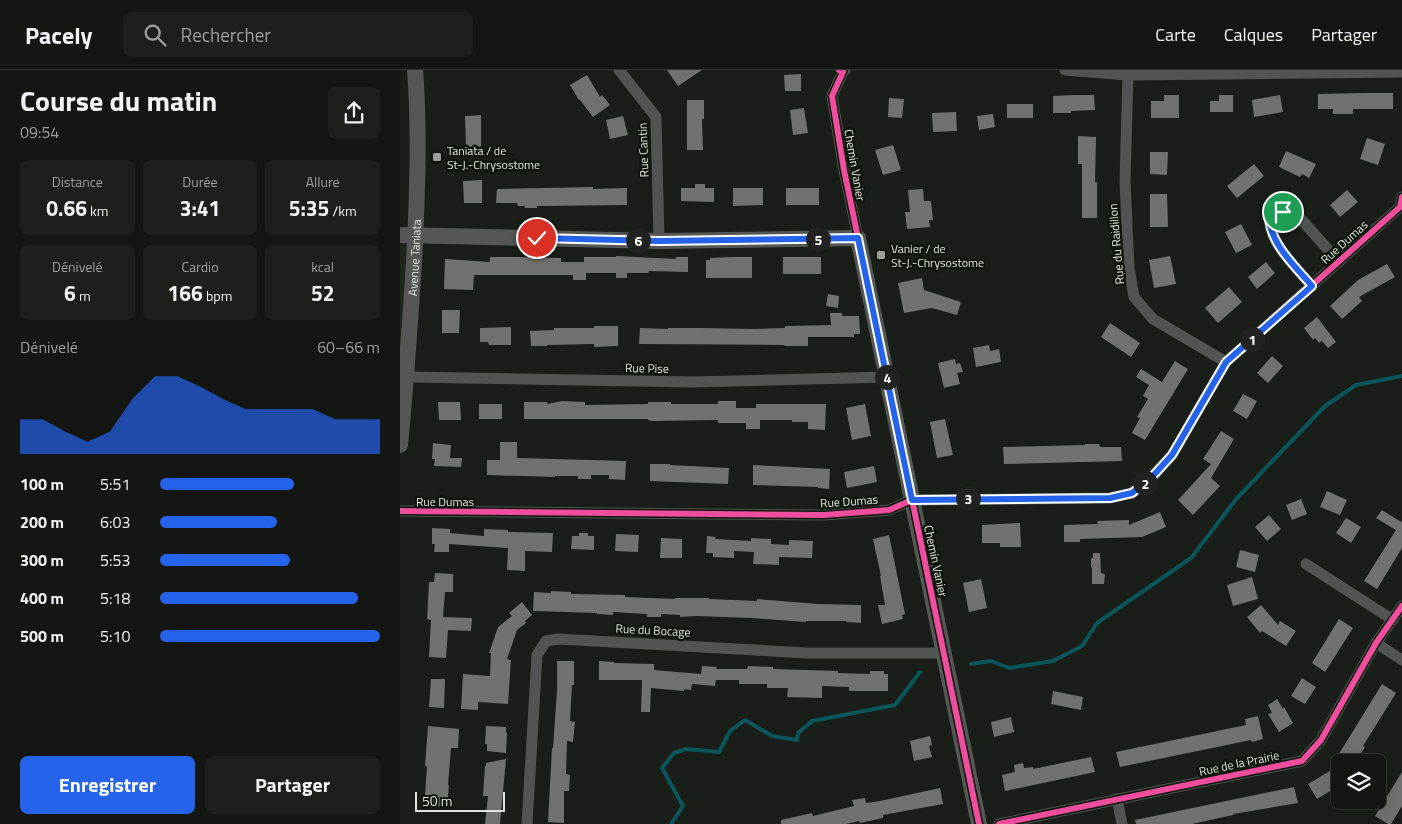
<!DOCTYPE html>
<html lang="fr">
<meta charset="utf-8">
<style>
body{margin:0;font-family:"Titillium Web",sans-serif;background:#1c1f1b;color:#f1f3f6;height:100vh;display:flex;flex-direction:column;font-size:19px;white-space:nowrap}
*{box-sizing:border-box;margin:0}
p{font-size:16px;color:#9d9f9f}
.icon{flex:none;width:28px;height:28px;fill:none;stroke:currentColor;stroke-width:2;stroke-linecap:round;stroke-linejoin:round}
.map{position:relative;flex:1;overflow:hidden}
.side{display:flex;flex-direction:column;background:#131612;width:400px}
.side>*{flex:none}
.controls{position:absolute;left:931px;top:684px;display:grid;gap:10px}
.controls a{display:grid;place-items:center;width:55px;height:55px;border-radius:8px;background:#131612;box-shadow:0 5px 20px #0002,0 0 0 1px #323532;font-size:25px}
.scale{position:absolute;left:15px;bottom:12px;width:90px;box-sizing:border-box;padding-left:5px;border:2px solid #dfe5de;border-top:0;font-size:14px;line-height:18px;white-space:nowrap;color:#dfe5de;-webkit-text-stroke:4px #0f170d;paint-order:stroke}
.pin{position:absolute;display:grid;place-items:center;width:42px;height:42px;color:#fff;margin:-21px;border:2px solid #fff;border-radius:50%;box-shadow:0 1px 5px #0007}
.km{position:absolute;width:25px;height:25px;margin:-12px;border-radius:50%;background:#222;color:#fff;font-size:14px;line-height:25px;text-align:center}
.round{display:grid;place-items:center;flex:none;width:52px;height:52px;border-radius:8px;background:#1c1f1b}
.head{display:flex;align-items:center;justify-content:space-between;height:85px;padding:0 20px}
h1{font-size:28px;font-weight:700;line-height:38px}
.figures{display:grid;grid-template-columns:repeat(3,1fr);gap:8px;height:85px;padding:5px 20px}
.figures div{display:grid;align-content:center;border-radius:8px;background:#1c1f1b;text-align:center}
.figures b{font-size:21px;font-weight:700}
.figures small{font-size:14px;font-weight:400}
.figures p{font-size:14px}
.chart{height:140px;padding:10px 20px}
.chart p{display:flex;justify-content:space-between}
.chart svg{width:100%;height:90px;margin-top:5px;fill:#2563eb;opacity:.7}
.cta{display:flex;gap:10px;margin-top:auto;padding:10px 20px}
.cta a{flex:1;height:58px;border-radius:8px;background:#2563eb;color:#fff;font-size:20px;font-weight:700;line-height:58px;text-align:center}
.cta a+a{background:#1c1f1b;color:#f1f3f6}
ul{padding:0 20px;list-style:none;font-size:16px}
li{display:grid;grid-template-columns:80px 60px 1fr;align-items:center;height:38px}
li i{height:12px;border-radius:6px;background:#2563eb}
header{display:flex;align-items:center;gap:30px;box-sizing:border-box;height:70px;padding:0 25px;background:#131612;border-bottom:1px solid #323532}
header strong{font-size:24px}
nav{display:flex;gap:28px;margin-inline-start:auto;font-size:18px}
.search{width:350px;height:45px;background:#1c1f1b;display:flex;align-items:center;gap:12px;box-sizing:border-box;padding:0 18px;border-radius:8px;color:#9d9f9f;font-size:19px}
main{display:flex;flex:1;min-height:0}
.map>svg:first-child{display:block}
.built{fill:#1d281a}
.lines{fill:none;stroke-linecap:round;stroke-linejoin:round}
.stream{stroke:#0a555b;stroke-width:4}
.building{fill:#70726d}
.street{stroke:#505552;stroke-width:11}
.secondary{stroke:#545755;stroke-width:16}
.cycleway-casing{stroke:#0f170d;stroke-width:9}
.cycleway{stroke:#ef4d9e;stroke-width:6}
.route-casing{stroke:#fff;stroke-width:10}
.route{stroke:#2563eb;stroke-width:6}
.poi-dot{fill:#9a9f99;stroke:#0f170d;stroke-width:2}
.labels{text-anchor:middle;dominant-baseline:central;stroke-width:5;stroke-linejoin:round;paint-order:stroke}
.poi-label{font-size:12px;fill:#dfe5de;stroke:#0f170d;text-anchor:start}
.street-label{font-size:12px;fill:#dfe5de;stroke:#0f170d}
</style>
<header>
<strong>Pacely</strong>
<div class="search"><svg class="icon" aria-label="search" viewBox="0 0 24 24"><circle cx="10" cy="10" r="6"/><path d="M15 15l6 6"/></svg>Rechercher</div>
<nav><a>Carte</a><a>Calques</a><a>Partager</a></nav>
</header>
<main>
<section class="side">
<div class="head"><div><h1>Course du matin</h1><p>09:54</p></div><a class="round"><svg class="icon" aria-label="share" viewBox="0 0 24 24"><path d="M12 15V3M7 8l5-5 5 5M5 13v7h14v-7"/></svg></a></div>
<div class="figures">
<div><p>Distance</p><b>0.66<small> km</small></b></div>
<div><p>Durée</p><b>3:41</b></div>
<div><p>Allure</p><b>5:35<small> /km</small></b></div>
</div>
<div class="figures">
<div><p>Dénivelé</p><b>6<small> m</small></b></div>
<div><p>Cardio</p><b>166<small> bpm</small></b></div>
<div><p>kcal</p><b>52</b></div>
</div>
<div class="chart"><p><span>Dénivelé</span>60–66 m</p>
<svg viewBox="0 0 160 44" preserveAspectRatio="none"><path d="M0 44V27L10 27L20 33L30 38L40 33L50 17L60 6L70 6L80 11L90 17L100 22L110 22L120 22L130 22L140 27L150 27L160 27V44z"/></svg>
</div>
<ul>
<li><b>100 m</b>5:51<i style="width:61%"></i></li>
<li><b>200 m</b>6:03<i style="width:53%"></i></li>
<li><b>300 m</b>5:53<i style="width:59%"></i></li>
<li><b>400 m</b>5:18<i style="width:90%"></i></li>
<li><b>500 m</b>5:10<i style="width:100%"></i></li>
</ul>
<div class="cta"><a>Enregistrer</a><a>Partager</a></div>
</section>
<div class="map">
<svg width="1002" height="754" viewBox="0 0 1002 754">
<rect width="100%" height="100%" fill="#191e18"/>
<!-- built -->
<polygon class="built" points="0,165 15,165 0,367"/>
<g class="lines">
<!-- stream -->
<g class="stream">
<polyline points="571,594 591,591 609,598 653,591 682,576 697,553 791,488 837,428 925,336 956,315 1002,306"/>
<polyline points="271,754 283,736 262,698 274,683 286,679 319,682 330,661 345,650 372,666 397,670 398,663 412,651 495,635 520,602"/>
</g>
</g>
<!-- building -->
<g class="building">
<polygon points="267,0 302,0 278,16"/>
<polygon points="401,4 401,21 385,21 384,5"/>
<polygon points="187,5 200,27 202,25 210,35 193,47 180,30 179,30 170,15"/>
<polygon points="963,23 993,23 993,39 953,39 953,44 933,44 933,39 918,39 918,24"/>
<polygon points="673,25 694,25 695,40 671,41 671,43 653,43 653,26"/>
<polygon points="764,25 779,25 779,48 751,48 751,31 764,31"/>
<polygon points="819,25 833,25 833,42 810,42 810,31 819,31"/>
<polygon points="880,25 883,42 854,47 852,30"/>
<polygon points="489,28 504,29 502,48 488,47"/>
<polygon points="287,30 304,30 304,49 302,49 303,80 287,80"/>
<rect x="607" y="34" width="26" height="14"/>
<polygon points="404,38 408,63 393,65 390,40"/>
<polygon points="556,42 557,61 533,62 532,43"/>
<polygon points="593,44 595,57 579,60 577,46"/>
<polygon points="81,45 81,79 66,79 65,46"/>
<polygon points="223,46 228,65 210,69 206,50"/>
<polygon points="678,66 696,67 695,112 697,112 697,148 682,148 682,94 678,94"/>
<polygon points="967,68 985,74 978,95 960,89"/>
<polygon points="493,75 501,100 483,105 475,80"/>
<polygon points="886,81 916,94 909,108 902,104 900,107 879,97"/>
<polygon points="750,82 768,82 767,105 750,104"/>
<polygon points="854,94 864,106 837,128 827,116"/>
<polygon points="82,110 82,133 64,133 63,111"/>
<polygon points="295,114 305,114 305,118 314,118 314,132 281,131 281,118 295,118"/>
<polygon points="193,117 193,119 227,118 227,135 137,136 137,138 125,138 125,136 118,136 117,133 96,133 97,119"/>
<polygon points="333,118 363,118 363,135 333,136"/>
<rect x="386" y="118" width="33" height="17"/>
<polygon points="523,119 524,131 531,131 533,150 529,150 530,157 507,159 505,142 510,142 508,120"/>
<polygon points="947,120 958,132 940,147 930,135"/>
<polygon points="750,124 767,124 768,157 750,157"/>
<polygon points="841,154 852,175 836,183 825,162"/>
<polygon points="216,186 276,189 276,187 288,187 288,202 249,201 248,203 227,203 227,208 216,208 216,203 186,203 186,210 173,210 173,205 74,205 73,220 44,219 45,189 90,192 90,187 121,187 161,188 161,192 184,192 184,187 216,187"/>
<polygon points="770,186 776,214 754,218 749,190"/>
<polygon points="332,187 352,187 352,208 306,208 306,190 310,190 310,188"/>
<rect x="383" y="187" width="38" height="17"/>
<polygon points="866,192 875,203 857,219 848,207"/>
<polygon points="987,194 995,207 959,227 962,231 942,249 930,236 958,210"/>
<polygon points="522,208 524,220 561,232 557,245 532,238 504,243 498,213"/>
<polygon points="829,217 842,232 818,253 805,238"/>
<polygon points="428,224 439,226 438,238 426,236"/>
<polygon points="42,240 60,240 59,263 42,263"/>
<polygon points="430,243 442,243 442,246 459,246 460,264 454,264 454,267 408,267 408,276 385,276 385,275 239,274 240,258 268,259 268,258 300,258 355,259 385,258 385,256 431,255"/>
<polygon points="917,247 936,272 928,278 922,271 919,273 915,268 913,270 904,258"/>
<polygon points="710,253 740,273 731,287 701,267"/>
<polygon points="194,256 218,256 218,276 194,277 194,274 147,275 147,276 131,276 130,261 154,260 154,258 194,258"/>
<polygon points="111,257 111,275 89,275 88,272 80,272 80,258"/>
<polygon points="589,275 590,281 599,279 601,292 576,297 573,278"/>
<polygon points="872,286 883,296 868,313 857,303"/>
<polygon points="555,289 556,294 560,293 563,302 557,303 560,314 544,318 538,293"/>
<polygon points="775,291 788,299 745,370 732,363 740,348 737,347 748,329 743,326 749,315 736,307 741,299 762,312"/>
<polygon points="843,324 857,331 847,349 833,341"/>
<polygon points="162,331 185,332 185,335 248,334 248,332 271,332 271,334 318,334 318,331 336,331 336,338 356,338 356,334 426,334 425,360 408,359 408,352 392,352 392,350 360,350 360,359 346,359 346,353 318,353 318,350 252,351 248,350 248,349 124,349 124,332 147,332 147,334"/>
<polygon points="38,332 60,332 61,350 39,350"/>
<rect x="79" y="334" width="23" height="15"/>
<polygon points="465,334 471,366 452,370 446,338"/>
<polygon points="545,349 553,385 537,388 530,352"/>
<polygon points="821,361 834,369 811,408 820,416 793,445 778,430 811,394 803,389"/>
<polygon points="100,372 117,372 117,388 226,391 225,410 209,409 209,405 191,405 191,409 178,409 178,406 155,406 155,407 87,405 87,390 100,390"/>
<polygon points="33,373 51,375 50,388 62,388 61,397 34,396 35,389 32,389"/>
<polygon points="685,374 699,374 700,377 721,377 722,391 604,394 603,377 685,375"/>
<polygon points="250,394 270,394 270,395 329,398 328,414 250,411"/>
<polygon points="353,395 430,399 429,419 418,418 418,417 353,415"/>
<polygon points="474,396 477,412 447,418 444,402"/>
<polygon points="927,421 947,430 940,445 920,437"/>
<polygon points="901,429 907,444 892,450 886,435"/>
<polygon points="982,440 1001,452 1002,450 1002,478 977,519 964,511 996,460 976,448"/>
<polygon points="760,442 766,457 742,467 680,469 680,472 664,472 664,455 698,454 697,451 729,450 729,455"/>
<polygon points="869,445 881,459 867,471 855,457"/>
<polygon points="946,448 961,457 951,473 936,463"/>
<polygon points="620,453 621,477 600,477 600,473 582,473 582,455"/>
<polygon points="32,458 50,459 50,463 84,466 84,459 108,460 108,462 153,463 152,482 125,481 125,501 107,500 108,478 49,474 49,482 34,482 35,474 32,474"/>
<polygon points="179,463 188,463 188,466 194,466 194,480 171,479 172,466 179,466"/>
<polygon points="216,464 239,465 238,482 215,481"/>
<polygon points="489,465 505,544 502,545 503,549 482,554 478,535 485,535 480,506 481,506 473,469"/>
<polygon points="307,466 316,467 315,469 351,471 351,468 371,469 371,474 389,475 389,470 413,471 412,488 379,487 379,495 353,494 354,482 334,481 334,488 313,487 313,483 306,483"/>
<polygon points="261,468 282,469 282,488 260,488"/>
<polygon points="840,480 859,485 855,502 836,497"/>
<polygon points="693,483 700,483 701,503 705,504 704,514 692,514 692,497 691,497 691,488 693,488"/>
<polygon points="35,503 53,504 53,522 45,522 43,547 72,548 71,561 48,560 46,588 29,587 31,550 27,549 29,512 34,512"/>
<polygon points="852,507 858,529 833,536 827,515"/>
<polygon points="581,509 587,538 569,542 563,513"/>
<polygon points="151,521 171,522 171,524 225,525 225,527 275,529 275,528 309,528 309,529 357,531 357,529 418,534 461,535 461,553 446,552 446,551 406,551 406,552 352,548 296,546 280,547 280,545 261,544 261,547 247,547 247,544 213,542 213,545 197,544 197,543 133,541 134,522 151,523"/>
<polygon points="122,532 132,545 125,551 126,553 117,560 107,589 111,590 108,634 78,632 78,640 61,639 63,604 90,606 91,583 89,583 98,557 112,546 109,543"/>
<polygon points="861,535 878,555 880,551 896,561 886,576 862,561 860,563 847,547"/>
<polygon points="939,549 953,558 925,602 912,593"/>
<polygon points="157,591 174,591 174,615 172,615 170,651 175,652 173,672 167,671 166,704 170,705 169,721 164,721 164,753 148,752 152,678 153,678 157,620"/>
<polygon points="199,591 214,592 214,593 254,594 254,600 301,604 302,596 317,597 316,599 347,599 348,596 373,597 373,599 438,601 438,603 470,604 470,601 484,601 484,604 488,604 488,621 449,621 449,617 422,616 422,628 387,627 388,618 367,618 367,614 339,614 339,610 316,610 315,616 292,614 291,620 284,619 284,621 251,618 250,642 241,642 242,610 199,610"/>
<polygon points="902,608 916,617 905,634 891,626"/>
<polygon points="31,609 45,609 44,638 29,637"/>
<polygon points="982,614 996,623 963,676 965,677 955,692 934,692"/>
<polygon points="653,621 683,627 681,640 651,634"/>
<polygon points="877,629 883,639 884,637 893,653 879,662 868,644 872,643 868,635"/>
<polygon points="858,646 863,669 852,672 851,670 720,697 716,682 846,655 845,649"/>
<polygon points="611,647 614,662 594,667 591,652"/>
<polygon points="28,656 59,659 58,678 51,678 48,715 49,715 47,737 33,736 33,725 25,725 27,696 25,696"/>
<polygon points="86,656 106,657 106,662 107,663 106,683 87,681 87,674 85,674"/>
<polygon points="530,666 532,675 529,676 532,687 514,691 510,671"/>
<polygon points="691,687 695,702 605,721 602,705 615,702 614,695 623,693 624,698 633,697 633,699"/>
<polygon points="106,689 100,754 85,754 88,726 83,726 85,696 86,696 86,693"/>
<polygon points="940,695 940,715 917,729 908,714"/>
<polygon points="1002,702 1002,736 991,754 988,754 975,746"/>
<polygon points="894,717 898,733 833,744 833,745 792,754 736,754 735,750"/>
<polygon points="540,718 543,734 483,745 483,748 460,753 459,751 446,754 381,754 381,750 412,743 413,746 454,736 452,730 465,728 466,733 480,731"/>
</g>
<g class="lines">
<!-- street -->
<g class="street">
<polyline points="219,0 256,47 259,171"/>
<polyline points="445,0 443,2 432,26 444,100 458,168"/>
<polyline points="665,0 728,5 1002,2"/>
<polyline points="728,5 725,112 729,198 734,227 753,249 826,292"/>
<path d="M912,216C895,196 868,172 869,144L883,141L900,148L939,192"/>
<polyline points="7,307 292,312 487,307"/>
<polyline points="0,441 424,445 489,440 512,430 710,428 732,423 751,408 772,385 826,292 1000,137 1002,127"/>
<polyline points="906,494 993,550"/>
<polyline points="976,573 1002,590"/>
<polyline points="717,729 722,754"/>
<polyline points="127,754 137,585 146,571 158,569 407,583 544,583"/>
<polyline points="599,754 902,691 921,670 976,573 1002,536"/>
</g>
<!-- secondary -->
<g class="secondary">
<polyline points="0,165 259,171 458,168 579,754"/>
<path id="s1" d="M0,375C6,314 10,254 14,193C17,129 20,64 15,0"/>
</g>
<!-- cycleway casing -->
<g class="cycleway-casing">
<g id="cycleway">
<polyline points="439,0 443,2 432,26 444,100 579,754"/>
<polyline points="0,441 424,445 489,440 512,430 710,428 732,423 751,408 772,385 826,292 1000,137 1002,127"/>
<polyline points="599,754 902,691 921,670 976,573 1002,536"/>
</g>
</g>
<!-- cycleway -->
<use href="#cycleway" class="cycleway"/>
</g>
<g class="lines">
<!-- route casing -->
<g class="route-casing">
<path id="route" d="M137,168L259,171L458,168L512,430L710,428L732,423L751,408L772,385L826,292L912,216C895,196 868,172 869,144L883,142"/>
</g>
<!-- route -->
<use href="#route" class="route"/>
</g>
<!-- markers -->
<g class="poi-dot">
<rect x="32" y="82" width="10" height="10" rx="2.5"/>
<rect x="476" y="180" width="10" height="10" rx="2.5"/>
</g>
<g class="labels">
<!-- poi labels -->
<g class="poi-label">
<text x="47" y="80">Taniata / de<tspan x="47" dy="14">St-J.-Chrysostome</tspan></text>
<text x="491" y="178">Vanier / de<tspan x="491" dy="14">St-J.-Chrysostome</tspan></text>
</g>
<!-- street labels -->
<g class="street-label">
<text transform="translate(243 80) rotate(-92)">Rue Cantin</text>
<text transform="translate(455 95) rotate(80)">Chemin Vanier</text>
<text transform="translate(944 172) rotate(-42)">Rue Dumas</text>
<text transform="translate(716 174) rotate(-95)">Rue du Raidillon</text>
<text stroke="none"><textPath href="#s1" startOffset="188">Avenue Taniata</textPath></text>
<text transform="translate(247 298) rotate(1)">Rue Pise</text>
<text x="45" y="431">Rue Dumas</text>
<text transform="translate(449 431) rotate(-4)">Rue Dumas</text>
<text transform="translate(536 491) rotate(78)">Chemin Vanier</text>
<text transform="translate(253 560) rotate(3)">Rue du Bocage</text>
<text transform="translate(839 693) rotate(-12)">Rue de la Prairie</text>
</g>
</g>
</svg>
<div class="controls">
<a><svg class="icon" aria-label="layers" viewBox="0 0 24 24"><path d="M12 4l9 5-9 5-9-5zM3 14l9 5 9-5"/></svg></a>
</div>
<div class="scale">50 m</div>
<div class="pin" style="left:883px;top:142px;background:#1e9e55"><svg class="icon" aria-label="arrive" viewBox="0 0 24 24"><path d="M6 21V4h12l-3 4 3 4H6"/></svg></div>
<div class="pin" style="left:137px;top:168px;background:#d93025"><svg class="icon" aria-label="check" viewBox="0 0 24 24"><path d="M5 12l5 5 9-10"/></svg></div>
<b class="km" style="left:852px;top:269px">1</b>
<b class="km" style="left:745px;top:413px">2</b>
<b class="km" style="left:568px;top:428px">3</b>
<b class="km" style="left:487px;top:307px">4</b>
<b class="km" style="left:418px;top:169px">5</b>
<b class="km" style="left:238px;top:170px">6</b>
</div>
</main>
